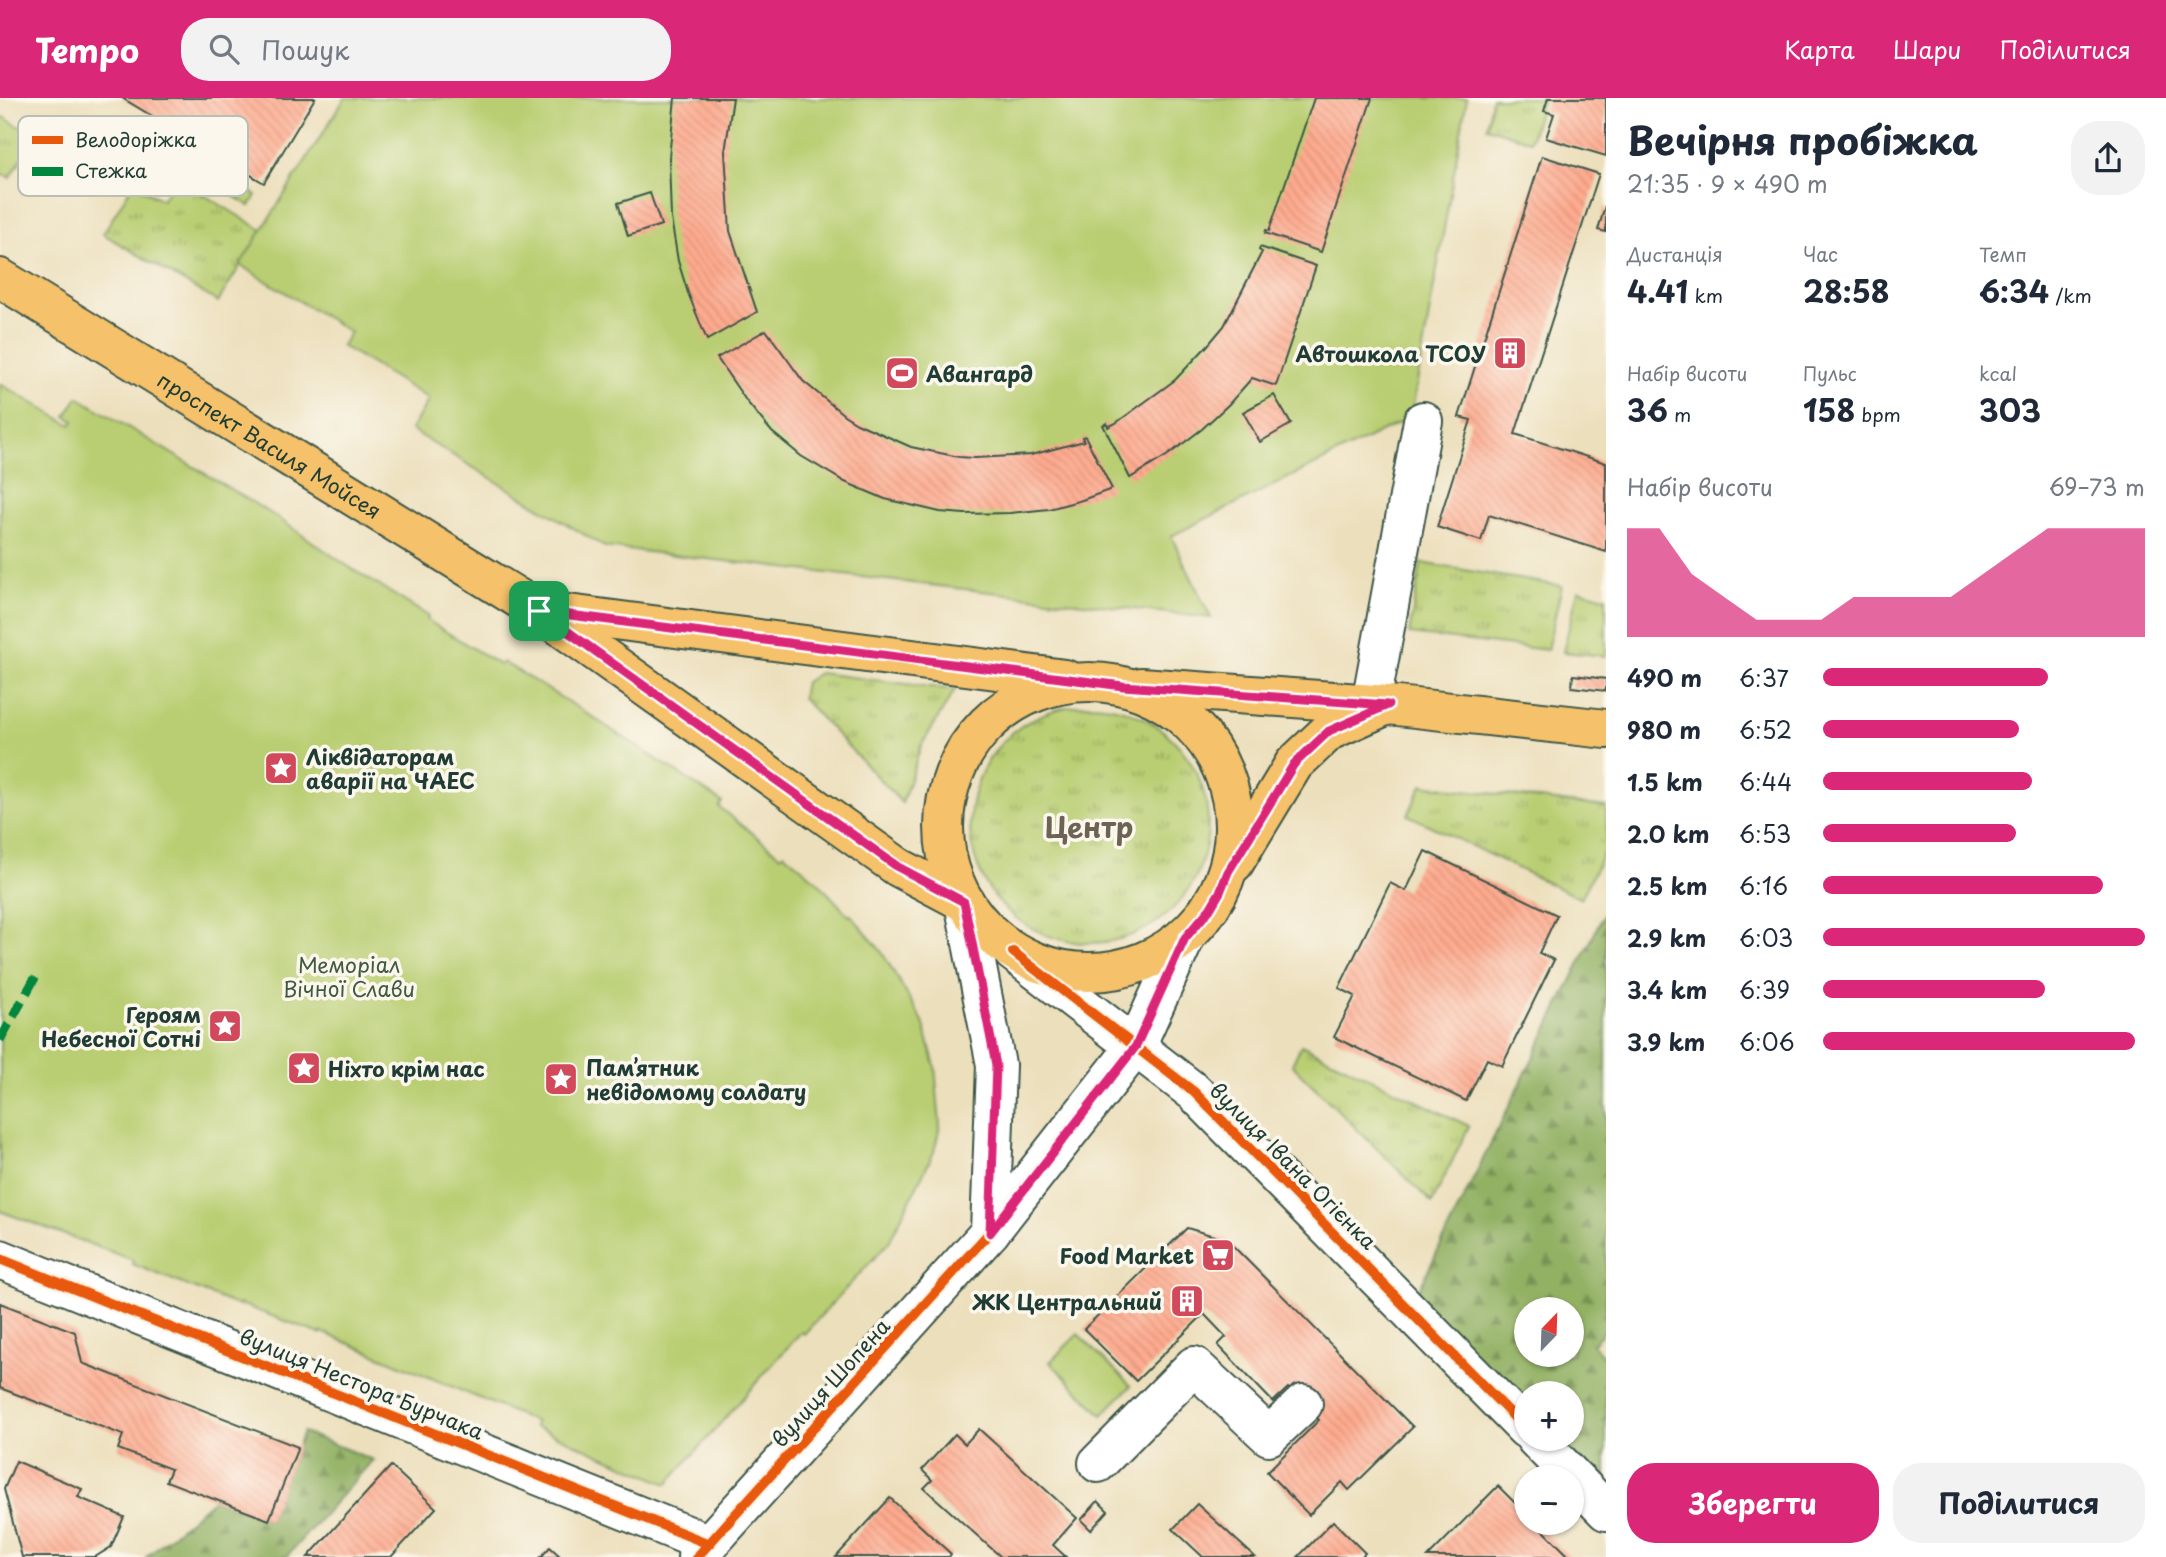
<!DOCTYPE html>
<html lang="uk">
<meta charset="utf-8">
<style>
body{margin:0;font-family:"Playpen Sans",sans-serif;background:#f2f2f3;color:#1f2937;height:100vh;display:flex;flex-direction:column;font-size:26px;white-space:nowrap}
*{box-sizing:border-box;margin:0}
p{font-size:23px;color:#747a83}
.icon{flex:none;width:38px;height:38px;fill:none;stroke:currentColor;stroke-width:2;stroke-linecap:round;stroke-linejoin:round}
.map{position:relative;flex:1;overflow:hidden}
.details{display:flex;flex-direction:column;background:#fff;width:560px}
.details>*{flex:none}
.needle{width:46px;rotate:23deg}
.controls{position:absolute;left:1514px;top:1199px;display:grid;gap:14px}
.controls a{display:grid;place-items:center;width:70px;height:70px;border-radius:50%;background:#fff;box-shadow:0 2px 5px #0004;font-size:35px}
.pin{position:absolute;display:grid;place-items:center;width:60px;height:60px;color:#fff;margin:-30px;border-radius:14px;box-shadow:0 4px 10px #0006}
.round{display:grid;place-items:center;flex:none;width:74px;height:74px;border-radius:28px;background:#f2f2f3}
.head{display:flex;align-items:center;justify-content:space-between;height:119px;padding:0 21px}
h1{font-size:38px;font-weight:700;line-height:52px}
.stats{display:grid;grid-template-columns:repeat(3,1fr);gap:10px;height:119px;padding:7px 21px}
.stats div{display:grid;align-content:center}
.stats b{font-size:30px;font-weight:700}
.stats small{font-size:19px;font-weight:400}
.stats p{font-size:19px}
.chart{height:196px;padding:14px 21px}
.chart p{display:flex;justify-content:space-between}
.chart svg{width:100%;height:126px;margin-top:7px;fill:#db2777;opacity:.7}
.primary-button{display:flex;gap:14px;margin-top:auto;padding:14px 21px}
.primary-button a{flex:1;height:80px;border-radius:28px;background:#db2777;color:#fff;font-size:28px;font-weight:700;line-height:80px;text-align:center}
.primary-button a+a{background:#f2f2f3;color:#1f2937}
ul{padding:0 21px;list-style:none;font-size:23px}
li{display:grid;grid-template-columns:112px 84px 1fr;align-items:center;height:52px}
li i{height:18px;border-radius:9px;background:#db2777}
header{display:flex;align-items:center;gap:42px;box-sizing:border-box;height:98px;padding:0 35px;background:#db2777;color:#fff}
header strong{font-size:33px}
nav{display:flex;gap:38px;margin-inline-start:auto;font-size:24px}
.search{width:490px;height:63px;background:#f2f2f3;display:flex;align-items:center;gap:18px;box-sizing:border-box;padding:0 24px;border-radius:28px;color:#747a83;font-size:26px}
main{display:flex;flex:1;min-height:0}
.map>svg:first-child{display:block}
.grass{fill:url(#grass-tufts);stroke:#6c8653;stroke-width:2}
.forest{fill:url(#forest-firs);stroke:#58774c;stroke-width:2;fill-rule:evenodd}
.park{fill:#b9ce72;stroke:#6c8653;stroke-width:2}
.building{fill:url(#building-back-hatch)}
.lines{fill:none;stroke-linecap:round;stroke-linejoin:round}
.minor-casing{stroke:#3e5548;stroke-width:42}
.major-casing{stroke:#3e5548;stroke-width:42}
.minor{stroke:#fff;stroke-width:38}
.major{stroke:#f5c16b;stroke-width:38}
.quiet{stroke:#00873e;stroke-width:9;stroke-dasharray:18 9;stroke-linecap:butt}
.cycleway-casing{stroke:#fbf7ec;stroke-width:15}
.cycleway{stroke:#e8590c;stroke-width:10}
.route-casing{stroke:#fff;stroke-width:14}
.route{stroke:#db2777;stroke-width:9}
.labels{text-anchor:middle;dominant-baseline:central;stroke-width:7;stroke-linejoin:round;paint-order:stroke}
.poi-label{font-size:21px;font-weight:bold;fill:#1f3d34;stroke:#fbf7ec;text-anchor:end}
.street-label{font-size:21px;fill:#1f3d34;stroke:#fbf7ec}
.park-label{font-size:21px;fill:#3e5a40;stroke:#fbf7ec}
.district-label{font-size:28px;font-weight:bold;fill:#6d6354;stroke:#fbf7ec}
.key{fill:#fbf7ec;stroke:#b9bfb5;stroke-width:2}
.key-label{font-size:19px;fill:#1f3d34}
</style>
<header>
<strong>Tempo</strong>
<div class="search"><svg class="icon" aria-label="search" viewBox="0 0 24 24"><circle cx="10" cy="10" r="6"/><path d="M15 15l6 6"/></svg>Пошук</div>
<nav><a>Карта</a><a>Шари</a><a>Поділитися</a></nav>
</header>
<main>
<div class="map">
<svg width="1606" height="1459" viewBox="0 0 1606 1459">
<defs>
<pattern id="grass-tufts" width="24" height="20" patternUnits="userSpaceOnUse" patternTransform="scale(1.75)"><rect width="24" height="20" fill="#b9ce72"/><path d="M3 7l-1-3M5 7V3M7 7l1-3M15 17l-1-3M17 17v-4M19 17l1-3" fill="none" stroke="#96a85e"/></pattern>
<pattern id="forest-firs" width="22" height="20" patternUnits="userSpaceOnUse" patternTransform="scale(1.75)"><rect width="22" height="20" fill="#92b164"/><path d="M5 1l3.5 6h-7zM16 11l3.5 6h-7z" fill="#779153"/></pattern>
<pattern id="building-back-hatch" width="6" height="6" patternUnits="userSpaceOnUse" patternTransform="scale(1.75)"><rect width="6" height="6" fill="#feaa8e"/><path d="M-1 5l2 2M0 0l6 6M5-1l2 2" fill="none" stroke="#d9937b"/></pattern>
</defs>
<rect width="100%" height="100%" fill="#fbf7ec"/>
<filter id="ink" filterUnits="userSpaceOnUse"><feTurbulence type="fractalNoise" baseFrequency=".0143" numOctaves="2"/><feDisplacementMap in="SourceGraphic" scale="14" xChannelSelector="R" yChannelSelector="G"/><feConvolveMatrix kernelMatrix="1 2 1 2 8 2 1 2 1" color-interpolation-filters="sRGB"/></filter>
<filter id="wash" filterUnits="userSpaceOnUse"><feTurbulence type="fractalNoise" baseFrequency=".00686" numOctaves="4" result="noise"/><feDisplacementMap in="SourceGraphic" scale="28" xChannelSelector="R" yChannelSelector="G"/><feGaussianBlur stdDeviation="1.57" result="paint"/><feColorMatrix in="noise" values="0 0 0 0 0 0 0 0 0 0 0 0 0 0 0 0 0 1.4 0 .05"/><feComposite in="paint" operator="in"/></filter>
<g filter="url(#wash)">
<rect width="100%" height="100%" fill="#ecdfbc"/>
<!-- grass -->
<g class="grass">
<polygon points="1492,0 1543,0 1530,43 1487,29"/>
<polygon points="0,17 35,38 10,80 0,75"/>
<polygon points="190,57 256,97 250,108 183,68"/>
<polygon points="176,80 262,132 218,204 103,136 133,86 162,102"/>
<polygon points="1421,465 1562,488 1547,552 1409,536"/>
<polygon points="1578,492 1606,499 1606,558 1563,554"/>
<polygon points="819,575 955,592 921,648 902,705 802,600 805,584"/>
<circle cx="1089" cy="726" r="119"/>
<polygon points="1422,687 1606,709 1606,750 1581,801 1408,717"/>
<polygon points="1301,947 1469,1028 1432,1105 1292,967"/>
</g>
<!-- forest -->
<g class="forest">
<path d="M1606,812V1232L1592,1246L1606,1261V1383L1604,1385L1559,1341L1572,1340V1295H1526V1307L1416,1197ZM1526,1211H1572V1256H1526Z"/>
<polygon points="303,1334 373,1362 286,1459 146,1459 214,1401 269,1422"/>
</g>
<!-- park -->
<g class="park">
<polygon points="345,0 1467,0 1411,319 1171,438 1211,520 605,449 411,332 429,301 342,248 350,234 240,167"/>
<polygon points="0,286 71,327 74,323 66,318 78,299 275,418 346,467 428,518 427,522 500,567 503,564 583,613 722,704 719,709 781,758 784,755 816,782 849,818 851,817 882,854 923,924 935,968 940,1028 934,1054 889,1144 804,1236 801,1234 667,1386 534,1328 536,1324 322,1234 320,1236 240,1206 239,1208 132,1166 133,1162 0,1113"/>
<polygon points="1078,1236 1131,1288 1102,1317 1050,1264"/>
</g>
<g id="blocks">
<!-- building -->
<g class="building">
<polygon points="122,0 315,0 264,85"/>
<polygon points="675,0 733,0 725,54 730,133 757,214 707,242 688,195 678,163 671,120 669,60"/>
<polygon points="1314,0 1372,0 1321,154 1265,135 1266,132 1269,133"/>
<polygon points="1548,0 1606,0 1606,58 1546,40 1554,16 1544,13"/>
<polygon points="1542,58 1599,76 1515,336 1606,365 1606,454 1489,417 1481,443 1437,429 1471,322 1459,319"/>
<polygon points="650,95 661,127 628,138 618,105"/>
<polygon points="1605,108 1606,108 1606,134 1598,132"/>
<polygon points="1260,149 1316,168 1276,288 1252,280 1229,306 1202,331 1168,357 1130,380 1103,327 1107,325 1108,329 1116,325 1175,282 1208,247 1224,228 1262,154 1259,152"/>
<polygon points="766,232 803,283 844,317 857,325 911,349 959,359 975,360 1031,357 1084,343 1082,339 1085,338 1112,391 1082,402 1049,411 1010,415 964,416 940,414 885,401 845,384 801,358 772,334 747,304 717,260"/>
<polygon points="1274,297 1291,326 1260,344 1243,314"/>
<polygon points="1573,577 1606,581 1606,593 1572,589"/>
<polygon points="1425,753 1557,817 1539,855 1554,862 1502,968 1487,961 1466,1003 1334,939 1355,898 1339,890 1390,785 1406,793"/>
<polygon points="1187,1130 1227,1142 1413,1329 1349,1392 1342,1384 1309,1417 1267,1374 1319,1322 1288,1290 1273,1304 1218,1247 1226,1239 1204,1216 1136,1283 1084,1231"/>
<polygon points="0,1205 75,1234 82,1265 298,1349 269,1422 166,1383 171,1371 118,1351 123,1337 0,1290"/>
<polygon points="979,1331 1077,1420 1053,1447 1066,1459 1001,1459 924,1390 932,1382 922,1372 955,1336 965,1346"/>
<polygon points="16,1363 82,1391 78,1399 124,1419 111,1449 95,1459 22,1459 4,1391"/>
<polygon points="391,1368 436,1410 391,1459 308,1459"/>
<polygon points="1498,1388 1526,1416 1526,1424 1535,1424 1570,1459 1428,1459"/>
<polygon points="890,1400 951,1456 949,1459 836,1459"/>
<polygon points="1098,1403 1108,1413 1091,1432 1081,1422"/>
<polygon points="1197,1406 1255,1459 1203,1459 1173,1431"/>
<polygon points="1333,1423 1365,1455 1361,1459 1298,1459"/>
<polygon points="550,1449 561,1459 541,1459"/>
</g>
</g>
</g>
<g filter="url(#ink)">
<use href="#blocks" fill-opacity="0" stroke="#3e5548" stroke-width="2"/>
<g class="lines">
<!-- minor casing -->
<g class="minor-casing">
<g id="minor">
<polyline points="1371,605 1423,323"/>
<polyline points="964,804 996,967 990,1134"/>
<polyline points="1013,854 1194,994 1526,1331"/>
<polyline points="0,1161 709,1446"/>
<polyline points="1535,1340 1606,1413"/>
<polyline points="1098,1365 1194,1268 1269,1338 1303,1306"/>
<polyline points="697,1459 990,1134 1136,948 1185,840"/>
</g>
</g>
<!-- major casing -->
<g class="major-casing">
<g id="major">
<path id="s1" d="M0,180L539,513L898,769L964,804"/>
<polyline points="545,513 1065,581"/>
<circle cx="1089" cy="729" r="145"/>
<polyline points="1141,589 1388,607 1606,631"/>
<polyline points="1234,765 1294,666 1329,633 1383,609"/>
</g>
</g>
<!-- minor -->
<use href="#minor" class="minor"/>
<!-- major -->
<use href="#major" class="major"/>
<!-- quiet -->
<polyline class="quiet" points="0,942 36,878"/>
<!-- cycleway casing -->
<g class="cycleway-casing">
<g id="cycleway">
<polyline points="1013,854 1194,994 1526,1331"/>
<polyline points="0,1161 709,1446"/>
<polyline points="697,1459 990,1134 1136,948 1185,840"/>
</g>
</g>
<!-- cycleway -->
<use href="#cycleway" class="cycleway"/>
</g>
</g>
<g class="lines" filter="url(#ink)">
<!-- route casing -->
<g class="route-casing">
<polygon id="route" points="539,513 1123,588 1388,607 1329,633 1294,666 1228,774 1220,794 1210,811 1185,840 1136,948 990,1135 996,967 964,804 898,769"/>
</g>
<!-- route -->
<use href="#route" class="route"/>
</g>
<!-- icons -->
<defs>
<g id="building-square" transform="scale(1.75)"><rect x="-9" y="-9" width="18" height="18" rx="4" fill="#d1495b" stroke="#fbf7ec"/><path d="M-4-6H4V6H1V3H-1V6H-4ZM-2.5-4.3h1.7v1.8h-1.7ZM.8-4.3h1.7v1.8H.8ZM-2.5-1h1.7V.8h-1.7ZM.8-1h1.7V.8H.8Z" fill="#fff"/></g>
<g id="stadium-square" transform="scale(1.75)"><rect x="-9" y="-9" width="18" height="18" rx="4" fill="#d1495b" stroke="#fbf7ec"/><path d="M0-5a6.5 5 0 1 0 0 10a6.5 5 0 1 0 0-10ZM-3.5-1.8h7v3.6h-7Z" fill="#fff"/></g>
<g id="sight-square" transform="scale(1.75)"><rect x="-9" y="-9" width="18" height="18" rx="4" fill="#d1495b" stroke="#fbf7ec"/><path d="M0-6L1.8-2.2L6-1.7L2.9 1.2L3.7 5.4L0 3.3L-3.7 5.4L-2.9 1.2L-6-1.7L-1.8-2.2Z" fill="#fff"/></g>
<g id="supermarket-square" transform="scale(1.75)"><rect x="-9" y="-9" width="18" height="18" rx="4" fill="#d1495b" stroke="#fbf7ec"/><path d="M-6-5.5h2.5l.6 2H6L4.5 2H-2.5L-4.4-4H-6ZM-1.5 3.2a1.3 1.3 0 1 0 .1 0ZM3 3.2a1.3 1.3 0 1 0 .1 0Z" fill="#fff"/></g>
</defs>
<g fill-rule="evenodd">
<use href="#building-square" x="1510" y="255"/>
<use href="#stadium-square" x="902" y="275"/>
<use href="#sight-square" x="281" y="670"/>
<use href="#sight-square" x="225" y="928"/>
<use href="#sight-square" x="304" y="970"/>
<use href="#sight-square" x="561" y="981"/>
<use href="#supermarket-square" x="1218" y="1157"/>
<use href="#building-square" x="1187" y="1203"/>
</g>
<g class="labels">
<!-- poi labels -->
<g class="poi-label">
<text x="1486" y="255">Автошкола ТСОУ</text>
<text x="926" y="275" text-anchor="start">Авангард</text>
<text x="306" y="658" text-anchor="start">Ліквідаторам<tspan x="306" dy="24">аварії на ЧАЕС</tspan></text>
<text x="201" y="916">Героям<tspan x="201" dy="24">Небесної Сотні</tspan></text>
<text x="586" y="969" text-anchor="start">Пам’ятник<tspan x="586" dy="24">невідомому солдату</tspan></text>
<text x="328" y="970" text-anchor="start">Ніхто крім нас</text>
<text x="1194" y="1157">Food Market</text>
<text x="1162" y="1203">ЖК Центральний</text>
</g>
<!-- street labels -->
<g class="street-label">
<text stroke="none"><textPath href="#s1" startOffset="317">проспект Василя Мойсея</textPath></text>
<text transform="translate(1294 1067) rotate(45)">вулиця Івана Огієнка</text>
<text transform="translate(830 1284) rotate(-48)">вулиця Шопена</text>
<text transform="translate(362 1285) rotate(22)">вулиця Нестора Бурчака</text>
</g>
<!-- park labels -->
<g class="park-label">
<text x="349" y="866">Меморіал<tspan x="349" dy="24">Вічної Слави</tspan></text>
</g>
<!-- district labels -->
<g class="district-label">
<text x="1089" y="728">Центр</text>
</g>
</g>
<!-- legend -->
<rect x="18" y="18" width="230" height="80" rx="10" class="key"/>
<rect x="32" y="38" width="31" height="8" fill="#e8590c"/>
<rect x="32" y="69" width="31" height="9" fill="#00873e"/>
<g class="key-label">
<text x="75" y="49">Велодоріжка</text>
<text x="75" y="80">Стежка</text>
</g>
</svg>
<div class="controls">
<a><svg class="needle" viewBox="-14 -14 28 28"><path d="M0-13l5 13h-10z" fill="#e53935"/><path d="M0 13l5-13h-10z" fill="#747a83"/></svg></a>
<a>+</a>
<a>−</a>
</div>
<div class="pin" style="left:539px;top:513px;background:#1e9e55"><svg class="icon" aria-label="arrive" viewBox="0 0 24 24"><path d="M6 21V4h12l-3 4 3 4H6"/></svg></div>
</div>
<section class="details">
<div class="head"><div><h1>Вечірня пробіжка</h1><p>21:35 · 9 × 490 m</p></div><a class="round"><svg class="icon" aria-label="share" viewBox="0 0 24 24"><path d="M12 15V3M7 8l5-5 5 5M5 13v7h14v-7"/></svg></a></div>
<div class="stats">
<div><p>Дистанція</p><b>4.41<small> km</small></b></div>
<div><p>Час</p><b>28:58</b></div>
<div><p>Темп</p><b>6:34<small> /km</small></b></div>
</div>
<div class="stats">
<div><p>Набір висоти</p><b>36<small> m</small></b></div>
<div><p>Пульс</p><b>158<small> bpm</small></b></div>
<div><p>kcal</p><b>303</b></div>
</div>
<div class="chart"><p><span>Набір висоти</span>69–73 m</p>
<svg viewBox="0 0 160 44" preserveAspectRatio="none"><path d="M0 44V6L10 6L20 22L30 30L40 38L50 38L60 38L70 30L80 30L90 30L100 30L110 22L120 14L130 6L140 6L150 6L160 6V44z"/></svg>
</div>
<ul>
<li><b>490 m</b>6:37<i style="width:70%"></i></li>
<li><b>980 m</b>6:52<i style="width:61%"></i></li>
<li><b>1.5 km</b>6:44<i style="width:65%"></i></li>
<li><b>2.0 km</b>6:53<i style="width:60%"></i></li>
<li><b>2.5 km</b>6:16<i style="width:87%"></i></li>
<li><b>2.9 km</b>6:03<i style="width:100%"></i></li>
<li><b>3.4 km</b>6:39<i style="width:69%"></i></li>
<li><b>3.9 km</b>6:06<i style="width:97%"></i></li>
</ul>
<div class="primary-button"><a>Зберегти</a><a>Поділитися</a></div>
</section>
</main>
